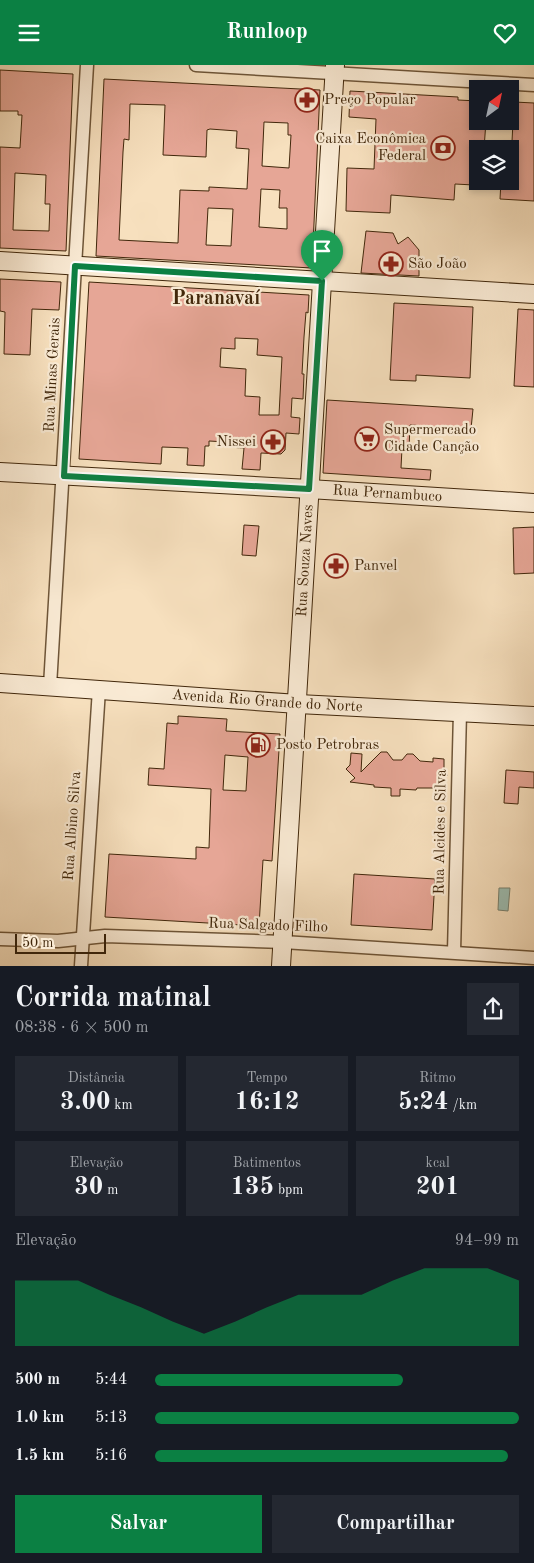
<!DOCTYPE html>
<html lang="pt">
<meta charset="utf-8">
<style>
body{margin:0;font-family:"Old Standard TT",serif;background:#242831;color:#f1f3f6;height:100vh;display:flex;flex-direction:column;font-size:19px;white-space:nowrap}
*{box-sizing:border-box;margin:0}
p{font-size:16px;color:#9ea1a6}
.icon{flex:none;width:28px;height:28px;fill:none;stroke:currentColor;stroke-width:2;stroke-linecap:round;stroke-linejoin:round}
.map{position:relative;height:901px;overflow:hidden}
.sheet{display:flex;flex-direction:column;background:#171b24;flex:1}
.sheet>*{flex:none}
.needle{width:32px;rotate:33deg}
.buttons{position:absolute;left:469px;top:15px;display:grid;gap:10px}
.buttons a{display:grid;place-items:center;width:50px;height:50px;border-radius:0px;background:#171b24;box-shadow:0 2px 8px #0003;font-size:25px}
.scale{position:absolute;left:15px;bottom:12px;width:91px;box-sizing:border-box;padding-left:5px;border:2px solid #41270b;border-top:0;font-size:14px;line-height:18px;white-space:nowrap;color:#41270b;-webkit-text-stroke:4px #faebd5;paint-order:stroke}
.pin{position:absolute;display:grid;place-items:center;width:42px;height:42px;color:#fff;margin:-51px -21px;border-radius:50% 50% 50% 0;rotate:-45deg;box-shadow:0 0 5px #0007}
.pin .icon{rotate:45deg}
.round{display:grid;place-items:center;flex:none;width:52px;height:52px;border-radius:0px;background:#242831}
.headline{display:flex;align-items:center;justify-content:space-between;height:85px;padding:0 15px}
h1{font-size:28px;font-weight:700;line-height:38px}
.figures{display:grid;grid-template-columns:repeat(3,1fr);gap:8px;height:85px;padding:5px 15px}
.figures div{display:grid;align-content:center;border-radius:0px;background:#242831;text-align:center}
.figures b{font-size:25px;font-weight:700}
.figures small{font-size:14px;font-weight:400}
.figures p{font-size:14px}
.chart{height:140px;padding:10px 15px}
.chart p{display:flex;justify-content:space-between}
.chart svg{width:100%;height:90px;margin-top:5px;fill:#0b8043;opacity:.7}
.action{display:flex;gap:10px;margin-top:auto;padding:10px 15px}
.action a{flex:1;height:58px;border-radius:0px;background:#0b8043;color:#fff;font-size:20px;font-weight:700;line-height:58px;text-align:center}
.action a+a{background:#242831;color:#f1f3f6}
ul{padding:0 15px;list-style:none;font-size:16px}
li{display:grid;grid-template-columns:80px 60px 1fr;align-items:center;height:38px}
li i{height:12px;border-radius:6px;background:#0b8043}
header{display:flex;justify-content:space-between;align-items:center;height:65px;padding:0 15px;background:#0b8043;color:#fff;font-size:22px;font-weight:700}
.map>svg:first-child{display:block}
.water{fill:#9dbdb1;stroke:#78816f}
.building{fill:#e6a696;stroke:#41270b;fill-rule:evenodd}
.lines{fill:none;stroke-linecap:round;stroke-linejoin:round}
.street-casing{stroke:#6e5538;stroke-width:15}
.secondary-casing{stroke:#41270b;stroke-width:20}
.street{stroke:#faebd5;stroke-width:12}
.secondary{stroke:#faebd5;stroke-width:18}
.route-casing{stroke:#fff;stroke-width:10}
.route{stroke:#0b8043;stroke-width:6}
.labels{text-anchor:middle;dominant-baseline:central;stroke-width:4.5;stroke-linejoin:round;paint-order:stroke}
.poi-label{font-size:15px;fill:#41270b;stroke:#faebd5;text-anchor:start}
.street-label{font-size:15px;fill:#41270b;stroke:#faebd5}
.district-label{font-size:20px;font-weight:bold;fill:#41270b;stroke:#faebd5}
</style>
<header><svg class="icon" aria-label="menu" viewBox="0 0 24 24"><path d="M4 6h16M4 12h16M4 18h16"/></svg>Runloop<svg class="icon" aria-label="heart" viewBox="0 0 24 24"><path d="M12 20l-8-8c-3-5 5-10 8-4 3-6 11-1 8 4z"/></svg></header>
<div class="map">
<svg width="534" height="901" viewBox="0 0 534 901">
<rect width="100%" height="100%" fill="#f7e0be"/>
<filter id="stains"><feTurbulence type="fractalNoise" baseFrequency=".004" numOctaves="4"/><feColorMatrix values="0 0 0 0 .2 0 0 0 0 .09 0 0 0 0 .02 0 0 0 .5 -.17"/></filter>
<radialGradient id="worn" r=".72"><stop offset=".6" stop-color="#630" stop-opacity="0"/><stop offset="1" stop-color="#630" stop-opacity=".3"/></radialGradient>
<!-- water -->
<polygon class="water" points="499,823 510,823 508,846 498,845"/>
<!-- building -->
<g class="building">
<path d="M0,5L73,9L66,186L0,183V82L20,83L22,50H18V46H0ZM15,108L46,110L45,139H50L49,166L13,165Z"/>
<path d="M104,14L320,25L312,203L96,191ZM130,39L165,40L163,90L206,92L207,65L210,64L237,66L236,83L249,84L247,124L209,122V126L180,125L178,178L119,175L123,87L124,74L129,75ZM264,57L288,58V70H291L289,103L262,101ZM261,124L280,125L279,143H287V164L259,162ZM208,143L233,144L231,181L206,180Z"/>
<polygon points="350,26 458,32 458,35 478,36 478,56 486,56 484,84 478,84 474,120 455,119 454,135 391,130 390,148 346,146 347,103 374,104 376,54 349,52"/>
<polygon points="514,37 534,38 534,136 500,134 501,116 510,116"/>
<polygon points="366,166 393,168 398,179 408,172 419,185 419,211 361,208"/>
<polygon points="0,214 61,217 59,245 32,244 30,290 4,289 5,247 0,246"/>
<path d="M89,217L309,230L308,248L306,247L304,272L302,309H304L303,334L292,333L291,352L300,353L299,369L286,368L285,385L281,389L261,388L260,405L242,404L244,383L227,382V377L209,376V381H205L204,401L187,400L188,383L162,382L161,399L79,394ZM235,273L258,274L257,290L282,292L279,350H259L260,332L245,331L246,304L220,302L221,283L235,284Z"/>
<polygon points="394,238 473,242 470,313 416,310 416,316 390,315"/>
<polygon points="518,244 534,245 534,322 514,321"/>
<polygon points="327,335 473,344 471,364 410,360 409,384 402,383 401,403 431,405 430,415 323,408"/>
<polygon points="244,460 259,461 256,491 242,490"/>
<polygon points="534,462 534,508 514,509 513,463"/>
<path d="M178,651L227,654L226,666L280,669L272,796L263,795L259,861L105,852L109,789L196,794V782L209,783L211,724L148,720L149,703L164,704L167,658L178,659ZM225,690L248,692L246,726L223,725Z"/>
<polygon points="381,687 387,687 393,695 402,695 407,689 413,689 420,696 433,697 433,693 444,694 444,706 448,710 439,718 438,723 417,723 416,725 400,724 400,731 391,731 391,723 374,722 374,720 350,717 355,713 346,704 350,700 351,688 362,689 361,707"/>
<polygon points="506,705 534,707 534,723 519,722 518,739 504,738"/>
<polygon points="354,809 435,814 432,865 351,860"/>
</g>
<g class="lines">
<!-- street casing -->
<g class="street-casing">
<g id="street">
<polyline points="196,0 534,20"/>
<polyline points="50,621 87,0"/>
<polyline points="0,874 58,876 105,871 283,877 534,893"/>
<polyline points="454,887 460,647"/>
<polyline points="81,901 99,624"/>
</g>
</g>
<!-- secondary casing -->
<g class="secondary-casing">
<g id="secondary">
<polyline points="0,196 534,229"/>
<path id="s1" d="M0,407L309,424L534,438"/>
<path id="s2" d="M0,618L298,639L534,651"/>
<path id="s3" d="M281,901L335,0"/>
</g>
</g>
<!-- street -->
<use href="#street" class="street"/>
<!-- secondary -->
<use href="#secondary" class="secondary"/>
</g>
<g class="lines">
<!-- route casing -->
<g class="route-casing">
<polygon id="route" points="75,201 322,216 309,424 64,411"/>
</g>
<!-- route -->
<use href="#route" class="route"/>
</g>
<!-- icons -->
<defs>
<g id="pharmacy-ring" transform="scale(1.25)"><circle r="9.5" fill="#faebd5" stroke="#8f2418" stroke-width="1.5"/><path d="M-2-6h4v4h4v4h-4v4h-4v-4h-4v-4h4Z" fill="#8f2418"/></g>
<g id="bank-ring" transform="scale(1.25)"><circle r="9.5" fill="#faebd5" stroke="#8f2418" stroke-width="1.5"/><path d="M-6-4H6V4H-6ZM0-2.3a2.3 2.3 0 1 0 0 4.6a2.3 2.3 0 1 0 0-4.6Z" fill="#8f2418"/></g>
<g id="supermarket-ring" transform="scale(1.25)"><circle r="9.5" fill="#faebd5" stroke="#8f2418" stroke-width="1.5"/><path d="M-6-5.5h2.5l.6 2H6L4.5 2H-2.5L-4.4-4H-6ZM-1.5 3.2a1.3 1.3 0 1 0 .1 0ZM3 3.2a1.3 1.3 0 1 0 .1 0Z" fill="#8f2418"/></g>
<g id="fuel-ring" transform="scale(1.25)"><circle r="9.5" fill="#faebd5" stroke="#8f2418" stroke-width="1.5"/><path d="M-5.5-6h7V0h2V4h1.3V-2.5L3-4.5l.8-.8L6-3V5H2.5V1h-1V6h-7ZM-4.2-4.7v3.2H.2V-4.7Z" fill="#8f2418"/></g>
</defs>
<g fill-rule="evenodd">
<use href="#pharmacy-ring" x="307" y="35"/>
<use href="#bank-ring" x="443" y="83"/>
<use href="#pharmacy-ring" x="391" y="199"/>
<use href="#supermarket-ring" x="367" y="374"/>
<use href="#pharmacy-ring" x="273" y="377"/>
<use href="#pharmacy-ring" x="336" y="501"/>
<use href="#fuel-ring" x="258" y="680"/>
</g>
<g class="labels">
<!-- poi labels -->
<g class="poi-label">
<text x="324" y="35">Preço Popular</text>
<text x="426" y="74" text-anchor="end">Caixa Econômica<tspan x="426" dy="17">Federal</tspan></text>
<text x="408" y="199">São João</text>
<text x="384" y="365">Supermercado<tspan x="384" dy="17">Cidade Canção</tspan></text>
<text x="256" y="377" text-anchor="end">Nissei</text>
<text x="354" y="501">Panvel</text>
<text x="276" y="680">Posto Petrobras</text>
</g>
<!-- street labels -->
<g class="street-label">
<text transform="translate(53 310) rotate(-87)">Rua Minas Gerais</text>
<text stroke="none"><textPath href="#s1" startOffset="388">Rua Pernambuco</textPath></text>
<text stroke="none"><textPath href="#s3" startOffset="406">Rua Souza Naves</textPath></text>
<text stroke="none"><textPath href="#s2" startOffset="268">Avenida Rio Grande do Norte</textPath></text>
<text transform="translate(73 761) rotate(-86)">Rua Albino Silva</text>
<text transform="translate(441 767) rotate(-89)">Rua Alcides e Silva</text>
<text transform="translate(268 861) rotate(2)">Rua Salgado Filho</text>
</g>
<!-- district labels -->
<g class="district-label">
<text x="216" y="234">Paranavaí</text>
</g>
</g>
<rect width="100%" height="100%" filter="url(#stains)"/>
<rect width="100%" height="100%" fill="url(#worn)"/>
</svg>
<div class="buttons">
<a><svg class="needle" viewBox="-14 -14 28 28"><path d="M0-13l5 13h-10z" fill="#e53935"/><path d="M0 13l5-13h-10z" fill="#9ea1a6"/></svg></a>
<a><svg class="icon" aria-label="layers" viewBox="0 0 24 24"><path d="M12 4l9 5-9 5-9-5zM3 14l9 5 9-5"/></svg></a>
</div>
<div class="scale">50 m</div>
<div class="pin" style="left:322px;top:216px;background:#1e9e55"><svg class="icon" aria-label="arrive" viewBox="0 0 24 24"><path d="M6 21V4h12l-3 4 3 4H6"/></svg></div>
</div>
<section class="sheet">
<div class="headline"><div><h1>Corrida matinal</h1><p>08:38 · 6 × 500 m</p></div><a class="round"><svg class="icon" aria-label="share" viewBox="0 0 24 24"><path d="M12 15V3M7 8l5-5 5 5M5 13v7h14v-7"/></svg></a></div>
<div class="figures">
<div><p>Distância</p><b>3.00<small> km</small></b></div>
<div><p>Tempo</p><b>16:12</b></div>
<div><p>Ritmo</p><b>5:24<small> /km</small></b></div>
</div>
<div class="figures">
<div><p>Elevação</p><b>30<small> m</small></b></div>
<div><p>Batimentos</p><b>135<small> bpm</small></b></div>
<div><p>kcal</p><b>201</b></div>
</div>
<div class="chart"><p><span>Elevação</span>94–99 m</p>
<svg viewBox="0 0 160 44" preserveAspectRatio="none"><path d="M0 44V12L10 12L20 12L30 19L40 25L50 32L60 38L70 32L80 25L90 19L100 19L110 19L120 12L130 6L140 6L150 6L160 12V44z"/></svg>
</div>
<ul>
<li><b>500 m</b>5:44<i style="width:68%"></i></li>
<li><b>1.0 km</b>5:13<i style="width:100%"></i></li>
<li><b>1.5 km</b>5:16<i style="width:97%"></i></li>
</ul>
<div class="action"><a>Salvar</a><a>Compartilhar</a></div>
</section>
